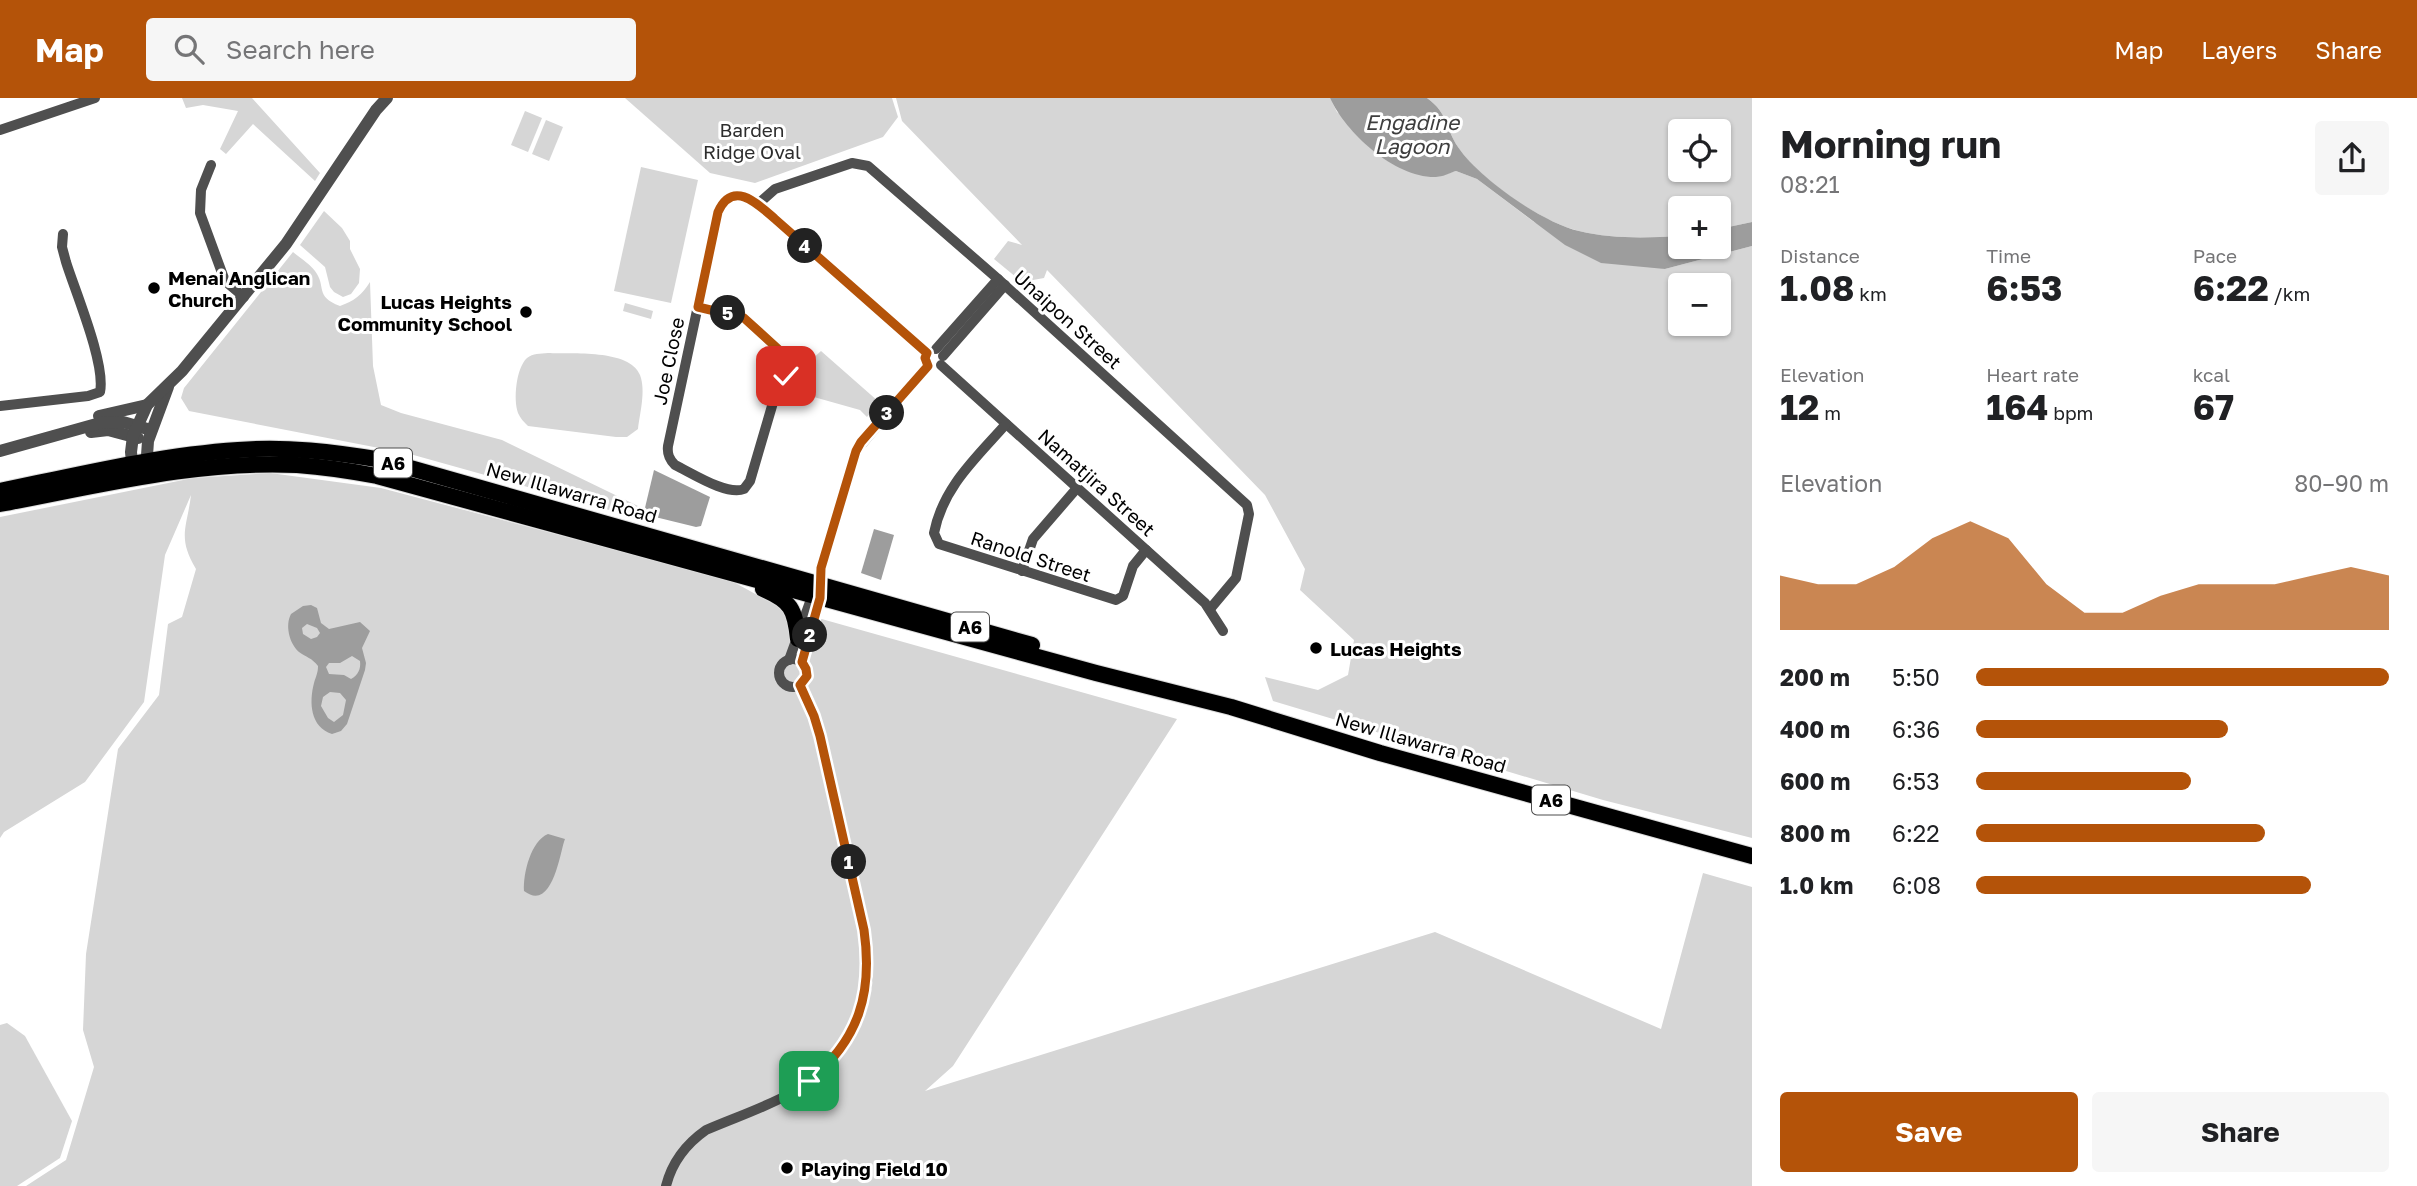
<!DOCTYPE html>
<meta charset="utf-8">
<style>
body{margin:0;font-family:"Golos Text",sans-serif;background:#f6f6f6;color:#202124;height:100vh;display:flex;flex-direction:column;font-size:26px;white-space:nowrap}
*{box-sizing:border-box;margin:0}
p{font-size:23px;color:#757577}
.icon{flex:none;width:38px;height:38px;fill:none;stroke:currentColor;stroke-width:2;stroke-linecap:round;stroke-linejoin:round}
.map{position:relative;flex:1;overflow:hidden}
.panel{display:flex;flex-direction:column;background:#fff;width:665px}
.panel>*{flex:none}
.buttons{position:absolute;left:1668px;top:21px;display:grid;gap:14px}
.buttons a{display:grid;place-items:center;width:63px;height:63px;border-radius:7px;background:#fff;box-shadow:0 2px 5px #0004;font-size:35px}
.pin{position:absolute;display:grid;place-items:center;width:60px;height:60px;color:#fff;margin:-30px;border-radius:14px;box-shadow:0 4px 10px #0006}
.km{position:absolute;width:35px;height:35px;margin:-18px;border-radius:50%;background:#222;color:#fff;font-size:19px;line-height:35px;text-align:center}
.round{display:grid;place-items:center;flex:none;width:74px;height:74px;border-radius:7px;background:#f6f6f6}
.head{display:flex;align-items:center;justify-content:space-between;height:119px;padding:0 28px}
h1{font-size:38px;font-weight:700;line-height:52px}
.metrics{display:grid;grid-template-columns:repeat(3,1fr);gap:10px;height:119px;padding:7px 28px}
.metrics div{display:grid;align-content:center}
.metrics b{font-size:35px;font-weight:700}
.metrics small{font-size:19px;font-weight:400}
.metrics p{font-size:19px}
.chart{height:196px;padding:14px 28px}
.chart p{display:flex;justify-content:space-between}
.chart svg{width:100%;height:126px;margin-top:7px;fill:#b45309;opacity:.7}
.primary-button{display:flex;gap:14px;margin-top:auto;padding:14px 28px}
.primary-button a{flex:1;height:80px;border-radius:7px;background:#b45309;color:#fff;font-size:28px;font-weight:700;line-height:80px;text-align:center}
.primary-button a+a{background:#f6f6f6;color:#202124}
ul{padding:0 28px;list-style:none;font-size:23px}
li{display:grid;grid-template-columns:112px 84px 1fr;align-items:center;height:52px}
li i{height:18px;border-radius:9px;background:#b45309}
header{display:flex;align-items:center;gap:42px;box-sizing:border-box;height:98px;padding:0 35px;background:#b45309;color:#fff}
header strong{font-size:33px}
nav{display:flex;gap:38px;margin-inline-start:auto;font-size:24px}
.search{width:490px;height:63px;background:#f6f6f6;display:flex;align-items:center;gap:18px;box-sizing:border-box;padding:0 24px;border-radius:7px;color:#757577;font-size:26px}
main{display:flex;flex:1;min-height:0}
.map>svg:first-child{display:block}
.green{fill:#d6d6d6;fill-rule:evenodd}
.water{fill:#9d9d9d;fill-rule:evenodd}
.lines{fill:none;stroke-linecap:round;stroke-linejoin:round}
.trunk-casing{stroke:#dbdbdb;stroke-width:18}
.minor{stroke:#4f4f4f;stroke-width:10}
.tertiary{stroke:#4f4f4f;stroke-width:12}
.trunk{stroke:#000;stroke-width:16}
.route-casing{stroke:#fff;stroke-width:14}
.route{stroke:#b45309;stroke-width:9}
.poi-dot{fill:#000;stroke:#fff;stroke-width:2.5}
.labels{text-anchor:middle;dominant-baseline:central;stroke-width:6;stroke-linejoin:round;paint-order:stroke}
.shield{fill:#fff;stroke:#4c4c4c;stroke-width:2}
.shield-label{font-size:18px;font-weight:bold;fill:#000}
.park-label{font-size:19px;fill:#2d2d2d;stroke:#fff}
.poi-label{font-size:19px;font-weight:bold;fill:#000;stroke:#fff;text-anchor:start}
.street-label{font-size:19px;fill:#000;stroke:#fff}
.water-label{font-size:21px;font-style:italic;fill:#3e3e3e;stroke:#fff}
</style>
<header>
<strong>Map</strong>
<div class="search"><svg class="icon" aria-label="search" viewBox="0 0 24 24"><circle cx="10" cy="10" r="6"/><path d="M15 15l6 6"/></svg>Search here</div>
<nav><a>Map</a><a>Layers</a><a>Share</a></nav>
</header>
<main>
<div class="map">
<svg width="1752" height="1088" viewBox="0 0 1752 1088">
<rect width="100%" height="100%" fill="#fff"/>
<!-- green -->
<g class="green">
<polygon points="182,0 252,0 320,75 315,83 253,26 226,56 220,51 238,13 203,7 186,10"/>
<polygon points="625,0 892,0 898,19 883,39 755,85 710,75"/>
<path d="M896,0H1330L1337,14L1437,79L1456,73L1477,81L1534,124L1665,171L1752,148V740L1603,702L1273,603L1265,579L1318,592L1348,577L1354,542L1300,492L1305,471L1265,397L1047,172L1044,180L1022,184L994,161L1008,143L1022,147L902,23ZM1680,187H1718V226H1680Z"/>
<path d="M1427,0H1752V124L1719,131L1718,110H1680V138C1646,140 1612,141 1579,133C1541,124 1479,81 1458,49C1445,30 1449,16 1427,0ZM1680,33H1718V72H1680Z"/>
<polygon points="525,13 542,20 528,54 511,47"/>
<polygon points="546,22 563,29 549,63 532,56"/>
<polygon points="641,69 698,82 671,205 614,193"/>
<polygon points="324,113 342,130 350,143 350,151 360,171 359,185 351,196 343,199 334,194 330,189 325,169 300,147"/>
<path d="M293,154C300,160 310,166 315,173C327,189 314,198 340,208C354,203 362,197 370,184L373,268L381,307L401,315L502,342L640,409L638,420L410,356L189,313L181,300L184,290Z"/>
<polygon points="625,205 653,213 651,221 623,213"/>
<polygon points="821,253 879,304 867,319 860,312 789,292 785,285 794,267 809,264"/>
<path d="M548,255C571,256 630,251 640,277C646,293 640,314 638,331L627,339H616L528,328C524,324 520,320 518,315C513,302 516,270 527,260C533,255 540,256 548,255Z"/>
<path d="M270,375L381,390L730,482L779,509L1177,621L953,968L925,993L1435,834L1661,931L1703,775L1752,789V1088H26L66,1062L94,969L83,932L86,856L118,651L159,597L168,526L182,519L196,471C177,439 187,430 191,397L165,457L144,604L85,684L4,734L0,740V419L193,380Z"/>
<polygon points="7,925 25,938 72,1023 60,1060 17,1088 0,1088 0,927"/>
</g>
<!-- water -->
<g class="water">
<path d="M1330,0H1427C1449,16 1445,30 1458,49C1479,80 1541,124 1579,133C1612,141 1646,140 1680,138V149H1718L1719,131L1752,124V148L1665,171L1601,165L1565,147L1477,81L1456,73C1450,75 1442,79 1436,79C1395,80 1346,35 1330,0Z"/>
<polygon points="654,372 710,399 701,428 696,429 647,417 644,414"/>
<polygon points="874,431 894,437 881,482 861,475"/>
<path d="M311,507L317,510L321,525L329,531L360,524L370,533L362,550L366,565L365,572L347,626L341,633L332,636C310,629 309,604 314,585C316,578 318,575 318,568C312,560 306,559 299,554C289,545 285,527 291,516L303,508ZM307,526L317,530L320,535L317,539L311,541L303,536L302,530ZM352,558L360,563C361,571 358,577 351,581L344,577L329,576L326,569L329,565H340ZM330,594L340,595L346,602L343,617L334,624L328,620L321,608L323,599Z"/>
<path d="M548,736L565,741C560,753 553,815 524,793C523,775 531,743 548,736Z"/>
</g>
<g class="lines">
<!-- trunk casing -->
<g class="trunk-casing">
<g id="trunk">
<path d="M0,393C77,377 160,357 238,352C286,348 334,354 382,362L1032,547"/>
<path d="M0,406C97,388 198,362 297,367C324,369 351,373 377,378L1096,575L1231,609L1380,655L1752,758"/>
<path d="M763,491C791,503 795,511 798,541"/>
</g>
</g>
<!-- minor -->
<g class="minor">
<polyline points="0,32 95,0"/>
<polyline points="211,67 201,92 200,115 225,183 244,199"/>
<polyline points="758,106 775,91 852,65 868,68 998,181 1247,407 1249,416 1236,480 1210,511"/>
<path d="M698,209L744,220L784,255L790,265V272L777,291L750,383L744,391C727,398 692,375 675,367C669,361 667,356 668,348L718,114C725,99 738,95 753,102L927,255"/>
<polyline points="936,251 998,181"/>
<polyline points="943,258 1005,187"/>
<polyline points="941,267 1205,505 1223,533"/>
<path d="M0,308L88,298L100,294C106,266 75,193 66,164L62,149L63,136"/>
<path d="M1006,326C976,360 943,389 934,435L939,446L1116,502L1123,498L1133,468L1146,452"/>
<polyline points="1022,473 1033,441 1077,390"/>
<circle cx="793" cy="575" r="14"/>
<polyline points="789,562 814,493"/>
<polyline points="802,564 820,500 821,470 856,353 928,268"/>
<path d="M666,1088C672,1064 686,1046 706,1032C736,1019 767,1009 795,993C831,972 858,932 866,891C870,871 867,851 864,832L820,638L814,618L800,587"/>
</g>
<!-- tertiary -->
<g class="tertiary">
<polyline points="99,318 147,307"/>
<polyline points="91,334 108,332 138,340"/>
<polyline points="0,353 100,325 123,324 151,332"/>
<polyline points="146,372 148,343 168,289"/>
<polyline points="133,375 131,354 133,338 147,307 182,273 286,146 376,12 387,0"/>
</g>
<!-- trunk -->
<use href="#trunk" class="trunk"/>
</g>
<g class="lines">
<!-- route casing -->
<g class="route-casing">
<path id="route" d="M786,278L790,269L788,260L744,220L698,209L718,114C733,81 758,106 775,121L927,255L925,260L928,268L861,344L856,353L821,470L820,500L802,564L806,571L807,578L800,587L814,618L820,638L864,832C873,895 859,942 809,983"/>
</g>
<!-- route -->
<use href="#route" class="route"/>
</g>
<!-- markers -->
<g class="poi-dot">
<circle cx="154" cy="190" r="7"/>
<circle cx="526" cy="214" r="7"/>
<circle cx="1316" cy="550" r="7"/>
<circle cx="787" cy="1070" r="7"/>
</g>
<g class="labels">
<!-- shield labels -->
<g class="shield">
<rect x="374" y="350.5" width="38" height="29" rx="5"/>
<rect x="951" y="514.5" width="38" height="29" rx="5"/>
<rect x="1532" y="687.5" width="38" height="29" rx="5"/>
</g>
<g class="shield-label">
<text x="393" y="365">A6</text>
<text x="970" y="529">A6</text>
<text x="1551" y="702">A6</text>
</g>
<!-- park labels -->
<g class="park-label">
<text x="752" y="31">Barden<tspan x="752" dy="22">Ridge Oval</tspan></text>
</g>
<!-- poi labels -->
<g class="poi-label">
<text x="168" y="179">Menai Anglican<tspan x="168" dy="22">Church</tspan></text>
<text x="512" y="203" text-anchor="end">Lucas Heights<tspan x="512" dy="22">Community School</tspan></text>
<text x="1330" y="550">Lucas Heights</text>
<text x="801" y="1070">Playing Field 10</text>
</g>
<!-- street labels -->
<g class="street-label">
<text transform="translate(1068 221) rotate(42)">Unaipon Street</text>
<text transform="translate(668 263) rotate(-78)">Joe Close</text>
<text transform="translate(1097 384) rotate(42)">Namatjira Street</text>
<text transform="translate(572 394) rotate(16)">New Illawarra Road</text>
<text transform="translate(1031 458) rotate(18)">Ranold Street</text>
<text transform="translate(1421 644) rotate(16)">New Illawarra Road</text>
</g>
<!-- water labels -->
<g class="water-label">
<text x="1412" y="24">Engadine<tspan x="1412" dy="24">Lagoon</tspan></text>
</g>
</g>
</svg>
<div class="buttons">
<a><svg class="icon" aria-label="locate" viewBox="0 0 24 24"><circle cx="12" cy="12" r="6"/><path d="M12 2v4M12 18v4M2 12h4M18 12h4"/></svg></a>
<a>+</a>
<a>−</a>
</div>
<div class="pin" style="left:809px;top:983px;background:#1e9e55"><svg class="icon" aria-label="arrive" viewBox="0 0 24 24"><path d="M6 21V4h12l-3 4 3 4H6"/></svg></div>
<div class="pin" style="left:786px;top:278px;background:#d93025"><svg class="icon" aria-label="check" viewBox="0 0 24 24"><path d="M5 12l5 5 9-10"/></svg></div>
<b class="km" style="left:849px;top:764px">1</b>
<b class="km" style="left:810px;top:537px">2</b>
<b class="km" style="left:887px;top:315px">3</b>
<b class="km" style="left:805px;top:148px">4</b>
<b class="km" style="left:728px;top:215px">5</b>
</div>
<section class="panel">
<div class="head"><div><h1>Morning run</h1><p>08:21</p></div><a class="round"><svg class="icon" aria-label="share" viewBox="0 0 24 24"><path d="M12 15V3M7 8l5-5 5 5M5 13v7h14v-7"/></svg></a></div>
<div class="metrics">
<div><p>Distance</p><b>1.08<small> km</small></b></div>
<div><p>Time</p><b>6:53</b></div>
<div><p>Pace</p><b>6:22<small> /km</small></b></div>
</div>
<div class="metrics">
<div><p>Elevation</p><b>12<small> m</small></b></div>
<div><p>Heart rate</p><b>164<small> bpm</small></b></div>
<div><p>kcal</p><b>67</b></div>
</div>
<div class="chart"><p><span>Elevation</span>80–90 m</p>
<svg viewBox="0 0 160 44" preserveAspectRatio="none"><path d="M0 44V25L10 28L20 28L30 22L40 12L50 6L60 12L70 28L80 38L90 38L100 32L110 28L120 28L130 28L140 25L150 22L160 25V44z"/></svg>
</div>
<ul>
<li><b>200 m</b>5:50<i style="width:100%"></i></li>
<li><b>400 m</b>6:36<i style="width:61%"></i></li>
<li><b>600 m</b>6:53<i style="width:52%"></i></li>
<li><b>800 m</b>6:22<i style="width:70%"></i></li>
<li><b>1.0 km</b>6:08<i style="width:81%"></i></li>
</ul>
<div class="primary-button"><a>Save</a><a>Share</a></div>
</section>
</main>
